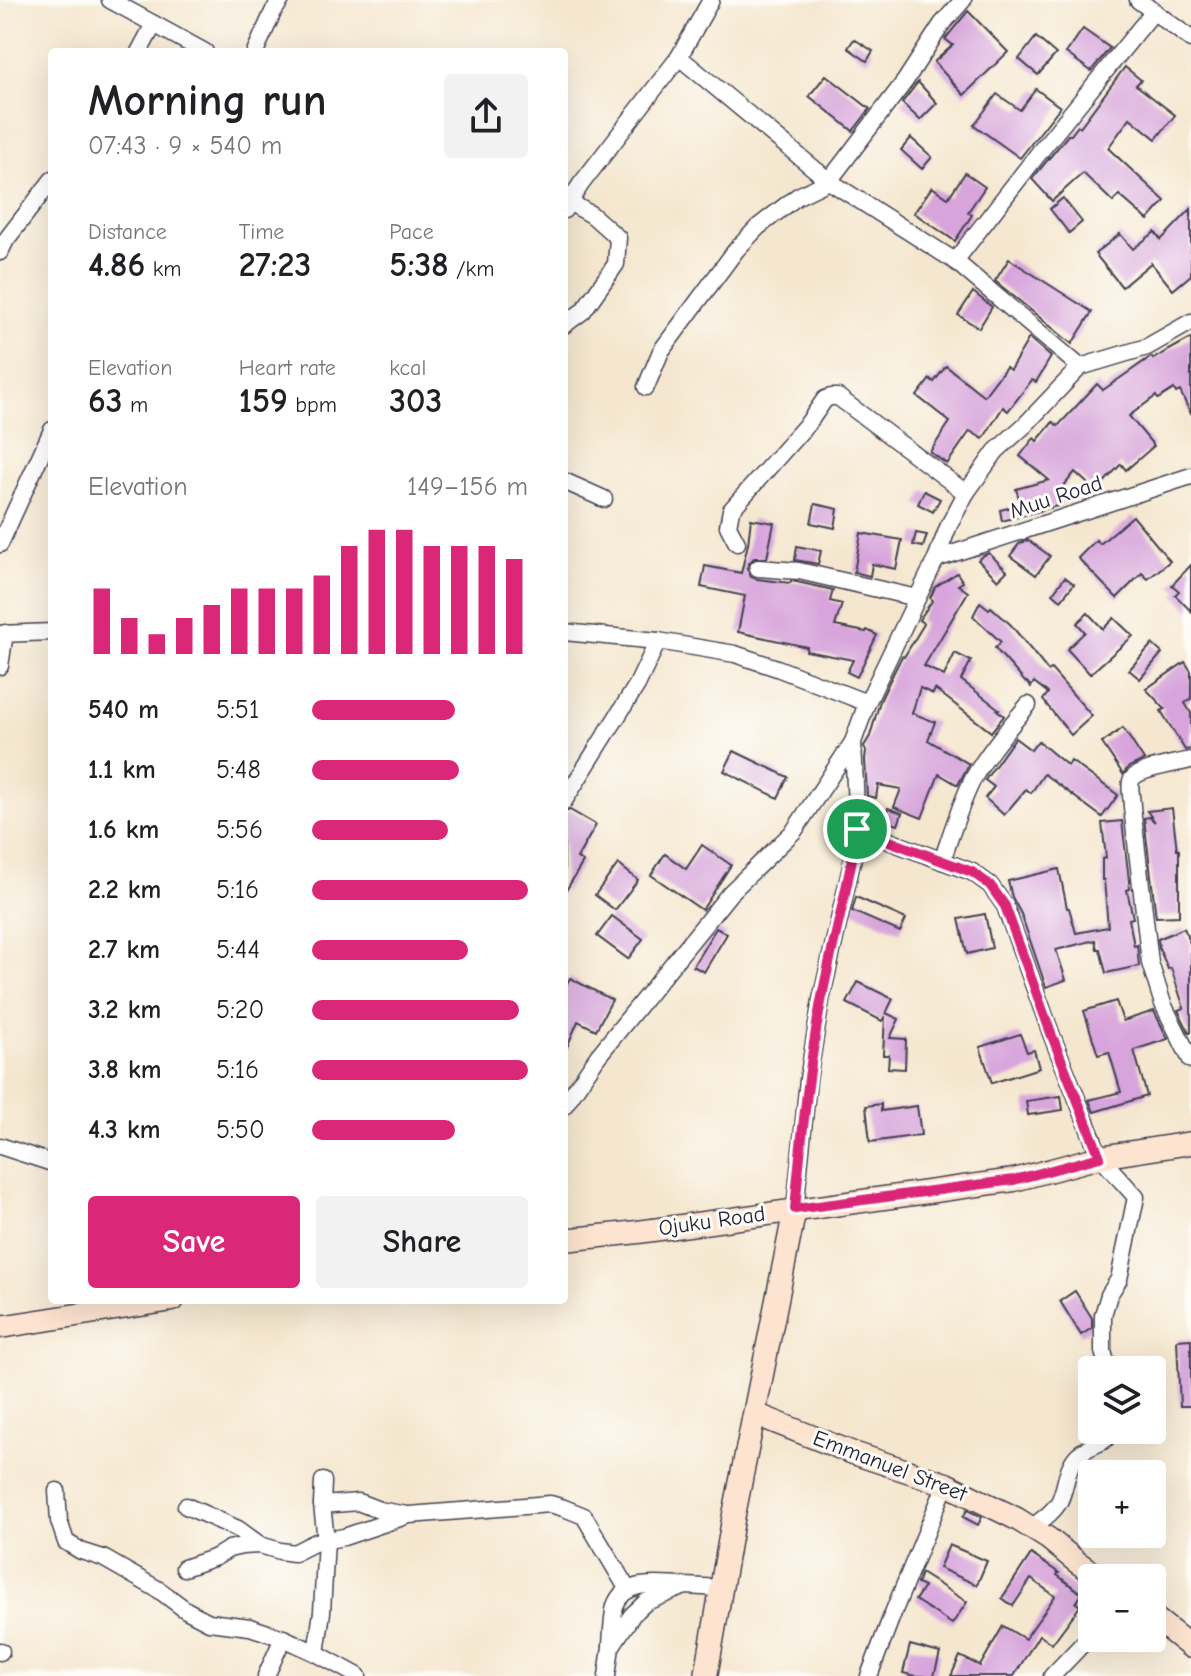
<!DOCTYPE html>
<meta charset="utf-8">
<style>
body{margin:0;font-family:"Comic Neue",sans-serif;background:#f2f2f2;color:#202124;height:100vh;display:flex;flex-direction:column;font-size:30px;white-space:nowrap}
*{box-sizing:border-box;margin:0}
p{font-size:26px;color:#757577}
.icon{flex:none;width:44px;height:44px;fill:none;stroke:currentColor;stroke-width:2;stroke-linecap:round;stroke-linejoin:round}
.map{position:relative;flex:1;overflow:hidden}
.panel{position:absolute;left:48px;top:48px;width:520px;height:1256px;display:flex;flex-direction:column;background:#fff;border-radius:8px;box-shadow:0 8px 32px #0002}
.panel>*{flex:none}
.controls{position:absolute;left:1078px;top:1356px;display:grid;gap:16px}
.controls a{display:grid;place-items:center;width:88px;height:88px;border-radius:8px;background:#fff;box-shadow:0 8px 32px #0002;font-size:40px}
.pin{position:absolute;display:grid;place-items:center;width:68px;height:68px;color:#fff;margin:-34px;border:4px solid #fff;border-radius:50%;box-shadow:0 2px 8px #0007}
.round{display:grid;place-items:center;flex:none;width:84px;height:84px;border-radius:8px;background:#f2f2f2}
.head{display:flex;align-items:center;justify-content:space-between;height:136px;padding:0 40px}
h1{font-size:44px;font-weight:700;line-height:60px}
.stats{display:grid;grid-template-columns:repeat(3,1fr);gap:12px;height:136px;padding:8px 40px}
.stats div{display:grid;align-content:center}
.stats b{font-size:34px;font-weight:700}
.stats small{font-size:22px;font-weight:400}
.stats p{font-size:22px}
.chart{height:224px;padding:16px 40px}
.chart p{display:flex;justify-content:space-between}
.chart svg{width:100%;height:144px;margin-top:8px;stroke:#db2777;stroke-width:6}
.button{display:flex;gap:16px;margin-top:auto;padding:16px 40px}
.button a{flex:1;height:92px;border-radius:8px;background:#db2777;color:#fff;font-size:32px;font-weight:700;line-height:92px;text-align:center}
.button a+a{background:#f2f2f2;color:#202124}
ul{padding:0 40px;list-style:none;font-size:26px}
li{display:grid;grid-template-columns:128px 96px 1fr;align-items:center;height:60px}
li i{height:20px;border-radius:10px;background:#db2777}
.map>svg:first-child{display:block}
.building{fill:#d7a4db}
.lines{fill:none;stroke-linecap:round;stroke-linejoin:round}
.street-casing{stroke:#424051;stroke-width:19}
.secondary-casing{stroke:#424051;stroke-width:25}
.street{stroke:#fff;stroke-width:16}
.secondary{stroke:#fde4d0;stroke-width:22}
.route-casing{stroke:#fff;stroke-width:16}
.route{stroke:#db2777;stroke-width:10}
.labels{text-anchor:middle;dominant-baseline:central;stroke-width:6;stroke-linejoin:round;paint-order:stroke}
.street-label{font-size:22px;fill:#22223b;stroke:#fdfcf7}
</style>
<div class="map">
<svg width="1191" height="1676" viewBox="0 0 1191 1676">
<rect width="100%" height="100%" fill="#fdfcf7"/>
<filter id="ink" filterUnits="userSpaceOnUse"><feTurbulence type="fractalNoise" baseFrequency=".0125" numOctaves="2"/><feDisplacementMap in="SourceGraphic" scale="16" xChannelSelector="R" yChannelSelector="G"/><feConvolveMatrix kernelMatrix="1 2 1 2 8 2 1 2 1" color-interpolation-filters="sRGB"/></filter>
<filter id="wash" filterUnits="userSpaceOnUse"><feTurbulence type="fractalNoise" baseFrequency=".006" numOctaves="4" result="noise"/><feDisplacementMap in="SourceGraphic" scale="32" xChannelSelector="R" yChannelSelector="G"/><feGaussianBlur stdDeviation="1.8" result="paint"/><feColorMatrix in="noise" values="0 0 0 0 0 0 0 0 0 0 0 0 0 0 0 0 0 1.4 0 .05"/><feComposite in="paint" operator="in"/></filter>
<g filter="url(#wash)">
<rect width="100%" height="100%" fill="#f5e7cf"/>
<g id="blocks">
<!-- building -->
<g class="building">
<polygon points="968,11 1008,52 964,95 934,62 953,45 945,39"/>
<polygon points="1083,29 1110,48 1091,71 1066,53"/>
<polygon points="1036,37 1056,54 1038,75 1019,59"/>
<polygon points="854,39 873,51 867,61 848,48"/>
<polygon points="1125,67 1141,80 1136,85 1175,115 1156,139 1130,118 1108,148 1165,201 1148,220 1119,195 1113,202 1083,173 1052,201 1032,179 1068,135 1071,135 1078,126 1080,127"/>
<polygon points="826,75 870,109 853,131 809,96"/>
<polygon points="918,82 937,103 920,120 902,103"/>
<polygon points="1036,89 1060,107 1020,158 974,125 997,94 1020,110"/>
<polygon points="911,138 932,157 922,169 901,150"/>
<polygon points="965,173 985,187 968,212 972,215 955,241 914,213 932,187 948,198"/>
<polygon points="1063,198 1082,222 1069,233 1050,209"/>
<polygon points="1191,209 1191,275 1173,290 1151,263 1122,287 1095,254 1120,234 1133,249 1155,232 1161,240"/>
<polygon points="1009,259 1092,312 1072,344 995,281"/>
<polygon points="973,292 992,307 979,328 958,315"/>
<polygon points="1029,338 1051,357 1036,382 1032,380 1008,411 1003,407 983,439 970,431 947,464 930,452 950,422 917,396 930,379 934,382 946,366 984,396 1006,367 1010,370"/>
<polygon points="1191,338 1191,414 1180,391 1176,393 1174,389 1158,399 1156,396 1129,416 1154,446 1126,470 1121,464 1096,491 1075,472 1058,493 1061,505 1002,521 1000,510 1021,505 1016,489 1049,480 1020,456 1034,438 1037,441 1053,422 1058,426 1097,384 1103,390 1149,358 1152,357 1153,359"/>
<polygon points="924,491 940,499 933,512 918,504"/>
<polygon points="815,504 838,509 835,528 811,523"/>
<polygon points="1133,516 1170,561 1148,579 1142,573 1117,598 1078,558 1096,540 1100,544"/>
<polygon points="751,519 774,523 767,558 754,558 749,563 747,568 751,577 757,579 790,583 791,581 797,582 833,590 830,601 842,604 835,626 866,632 867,630 877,635 857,677 847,672 853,660 806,651 807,647 738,632 745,596 701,587 705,566 741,573 748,544"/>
<polygon points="861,533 902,540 896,569 872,564 870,576 854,572"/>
<polygon points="916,533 927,535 923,547 913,545"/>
<polygon points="1028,540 1050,556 1036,575 1010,556 1019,544"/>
<polygon points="797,546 821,551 818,564 795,560"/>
<polygon points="989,553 1007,571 998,580 978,560 982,556"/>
<polygon points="1191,565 1191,611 1175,595 1179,591 1172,585"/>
<polygon points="957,573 963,582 958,585 968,592 924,666 944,676 955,653 971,661 961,680 999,709 997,710 1004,716 991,732 935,689 933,694 920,688 912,713 935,722 928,740 969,764 958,785 939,774 922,818 894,807 901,789 878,785 876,798 867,796 865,759 866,751 864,746 870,736 880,701 889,682 902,656 904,657 924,624 919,620 932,601 930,598 935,587"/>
<polygon points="1065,577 1074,584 1061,600 1053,593"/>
<polygon points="980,602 989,609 991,607 1011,625 1048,671 1051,669 1092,716 1071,735 1043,700 1048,693 1034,682 1031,687 1027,682 1026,683 995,648 1001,642 973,616"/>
<polygon points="1088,613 1103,629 1114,618 1133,636 1090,674 1067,649 1085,632 1077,623"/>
<polygon points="1152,644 1162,653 1140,679 1129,670"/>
<polygon points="1185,662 1191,671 1191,699 1185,703 1191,713 1191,749 1185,750 1161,711 1165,709 1146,689"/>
<polygon points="1123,728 1144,760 1129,767 1123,774 1102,743"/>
<polygon points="1015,738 1031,750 1038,741 1068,766 1071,761 1118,795 1102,817 1044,774 1031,793 1026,789 1004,815 985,798 994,787 985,780"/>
<polygon points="734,751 788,777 778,798 724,771"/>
<polygon points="888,808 902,813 898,825 884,821"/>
<polygon points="1172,808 1177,850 1179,850 1179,916 1156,917 1144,818 1149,817 1155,822 1147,811"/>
<polygon points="570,810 596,825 577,858 583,862 564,894 564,812"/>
<polygon points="1122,821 1130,889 1127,890 1133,918 1129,919 1134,946 1137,945 1139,966 1106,973 1100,949 1097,949 1095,940 1056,950 1066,980 1046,987 1021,914 1012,897 1008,881 1059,869 1067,908 1069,908 1076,933 1108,927 1104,880 1102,880 1102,859 1106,858 1102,823"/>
<polygon points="702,845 731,865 702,910 651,875 665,854 686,869"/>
<polygon points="618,864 638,880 615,910 595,895"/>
<polygon points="856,897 906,919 900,932 852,911"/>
<polygon points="985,914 992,948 967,954 959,919"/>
<polygon points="612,916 643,939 628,959 597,936"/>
<polygon points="716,928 727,934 704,972 693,966"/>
<polygon points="1184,928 1191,945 1191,1032 1189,1032 1178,1010 1184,1008 1171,968 1168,969 1159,948 1158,939"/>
<polygon points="570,978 612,1000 596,1030 578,1021 564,1054 564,989"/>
<polygon points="858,982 893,999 886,1013 899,1019 890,1038 906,1039 905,1069 888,1068 889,1055 883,1055 885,1016 882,1021 847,1003"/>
<polygon points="1116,1001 1123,1021 1154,1011 1168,1039 1134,1050 1147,1096 1094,1112 1089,1100 1121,1092 1109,1052 1098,1055 1084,1011"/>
<polygon points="1020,1034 1027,1052 1034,1050 1039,1068 992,1083 980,1047"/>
<polygon points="1061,1096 1063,1110 1028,1115 1026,1101"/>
<polygon points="881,1104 881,1111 917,1106 921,1135 870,1142 866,1106"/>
<polygon points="1075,1291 1092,1318 1092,1328 1081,1335 1060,1301"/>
<polygon points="1191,1339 1191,1406 1180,1406 1177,1340"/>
<polygon points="967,1510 982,1517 978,1525 963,1517"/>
<polygon points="949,1545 987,1561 977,1585 939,1568"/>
<polygon points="1031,1554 1059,1573 1057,1575 1082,1594 1076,1603 1080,1606 1052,1644 1039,1635 1014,1676 951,1676 960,1656 980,1666 1003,1626 1025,1639 1055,1596 1031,1579 1013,1606 1002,1598"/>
<polygon points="921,1573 967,1602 952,1624 915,1600 924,1587 917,1584"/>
<polygon points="910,1645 940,1653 934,1676 916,1676 903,1673"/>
</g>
</g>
</g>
<g filter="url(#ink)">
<use href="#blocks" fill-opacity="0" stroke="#424051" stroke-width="2"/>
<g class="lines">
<!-- street casing -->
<g class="street-casing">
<g id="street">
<polyline points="110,0 205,52"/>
<polyline points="1138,0 1191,39"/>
<polyline points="139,52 154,24"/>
<polyline points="255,52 273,12 281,0"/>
<polyline points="679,57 829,181 955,261 1080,367"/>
<polyline points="564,210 581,184 679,57 711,0"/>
<polyline points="0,252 6,240 52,180"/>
<polyline points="955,261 1042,149 1154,11"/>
<polyline points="564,325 583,311 616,264 618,238 592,215 569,202"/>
<polyline points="646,387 661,351 736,250 758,227 798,196 829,181 905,81 942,24 963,0"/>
<polyline points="564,481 604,499"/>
<polyline points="737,543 728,526 731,510 809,422 825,399 831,397 838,397 966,493"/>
<polyline points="0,544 52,430"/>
<polyline points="936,559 1191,476"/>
<polyline points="758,568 799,571 917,598"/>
<polyline points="564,632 658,641 735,654 777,668 867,703"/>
<polyline points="0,634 52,632"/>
<polyline points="0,666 5,633"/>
<path d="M1191,760C1179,763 1135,769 1131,781C1129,787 1132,799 1132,807L1150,963L1163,1004L1191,1060"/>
<polyline points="564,801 637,685 658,641"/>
<polyline points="857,829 972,872 990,885 1005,906 1052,1036 1100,1157 1136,1197 1119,1279 1109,1295 1103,1315 1103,1351 1108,1370"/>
<path d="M942,861C952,832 960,804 974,777C988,752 1009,727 1028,705"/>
<polyline points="564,1106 598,1056 730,893 794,831 853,742"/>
<polyline points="0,1146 52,1163"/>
<polyline points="795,1209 808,1080 821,1000 853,858 857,829 853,742 867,703 936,559 949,525 966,493 996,451 1025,425 1080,367 1147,347 1191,322"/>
<polyline points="57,1491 59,1521 66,1542 81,1551 103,1558 159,1590 186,1610 209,1622 250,1627 283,1638"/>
<polyline points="322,1505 358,1502 379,1510 407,1515"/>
<polyline points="186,1506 238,1529 260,1545"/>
<path d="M1031,1528C1040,1521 1053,1513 1059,1502C1067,1487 1065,1468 1078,1455C1091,1443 1104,1446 1113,1430"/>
<polyline points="184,1568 216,1557 229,1549 242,1546 260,1545 280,1551 294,1553 316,1542 344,1537 409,1515 550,1504 564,1508 584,1516 628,1590"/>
<path d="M611,1645C612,1633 612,1618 615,1606C624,1579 658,1585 679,1586"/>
<polyline points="0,1652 1,1651"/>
<polyline points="316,1653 322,1612 326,1540 322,1505 323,1481"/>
<polyline points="266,1676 283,1638 316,1653 358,1676"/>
<polyline points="607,1676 611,1647 632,1615 646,1602 685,1586 721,1588"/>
<polyline points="869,1676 893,1613 946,1484"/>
<polyline points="1052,1676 1092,1634"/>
</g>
</g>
<!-- secondary casing -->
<g class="secondary-casing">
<g id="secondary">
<polyline points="564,1240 638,1232 1014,1180 1100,1157 1191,1143"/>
<polyline points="0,1327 173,1300"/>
<polyline points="755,1414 853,1453 946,1484 1017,1519 1049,1539 1077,1562 1100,1578"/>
<polyline points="1152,1616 1191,1647"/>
<polyline points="706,1676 733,1520 795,1209"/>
</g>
</g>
<!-- street -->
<use href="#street" class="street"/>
<!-- secondary -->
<use href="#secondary" class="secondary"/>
</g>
</g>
<g class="lines" filter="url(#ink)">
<!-- route casing -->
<g class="route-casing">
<path id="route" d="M857,829L972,872L990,885L1005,906L1052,1036L1100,1157L1014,1180L795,1209C801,1139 808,1071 821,1002C832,944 849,887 857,829Z"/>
</g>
<!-- route -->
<use href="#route" class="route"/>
</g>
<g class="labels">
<!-- street labels -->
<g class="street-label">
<text transform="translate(1056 497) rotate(-18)">Muu Road</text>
<text transform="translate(712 1221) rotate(-8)">Ojuku Road</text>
<text transform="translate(890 1466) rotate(21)">Emmanuel Street</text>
</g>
</g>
</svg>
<div class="controls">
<a><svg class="icon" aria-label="layers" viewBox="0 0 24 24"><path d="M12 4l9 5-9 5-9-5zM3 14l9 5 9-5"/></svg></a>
<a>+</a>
<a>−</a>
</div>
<div class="pin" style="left:857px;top:829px;background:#1e9e55"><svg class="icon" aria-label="arrive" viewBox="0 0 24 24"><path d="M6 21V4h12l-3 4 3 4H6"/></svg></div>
<section class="panel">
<div class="head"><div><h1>Morning run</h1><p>07:43 · 9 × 540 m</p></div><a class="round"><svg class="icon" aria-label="share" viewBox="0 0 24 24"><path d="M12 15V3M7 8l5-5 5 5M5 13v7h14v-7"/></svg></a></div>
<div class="stats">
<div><p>Distance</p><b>4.86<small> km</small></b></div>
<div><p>Time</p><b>27:23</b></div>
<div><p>Pace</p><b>5:38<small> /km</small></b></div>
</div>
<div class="stats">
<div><p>Elevation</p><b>63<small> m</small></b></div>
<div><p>Heart rate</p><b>159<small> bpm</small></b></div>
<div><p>kcal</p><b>303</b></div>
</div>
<div class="chart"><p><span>Elevation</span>149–156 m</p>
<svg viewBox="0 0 160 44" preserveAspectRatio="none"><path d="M5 44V24M15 44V33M25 44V38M35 44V33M45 44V29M55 44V24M65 44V24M75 44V24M85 44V20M95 44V11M105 44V6M115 44V6M125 44V11M135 44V11M145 44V11M155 44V15"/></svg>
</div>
<ul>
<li><b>540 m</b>5:51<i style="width:66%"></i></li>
<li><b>1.1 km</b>5:48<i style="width:68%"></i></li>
<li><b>1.6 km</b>5:56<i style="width:63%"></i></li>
<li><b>2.2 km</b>5:16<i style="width:100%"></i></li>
<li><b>2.7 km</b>5:44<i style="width:72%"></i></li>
<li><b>3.2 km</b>5:20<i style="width:96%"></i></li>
<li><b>3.8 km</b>5:16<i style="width:100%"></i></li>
<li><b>4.3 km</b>5:50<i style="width:66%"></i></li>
</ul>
<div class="button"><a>Save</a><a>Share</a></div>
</section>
</div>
